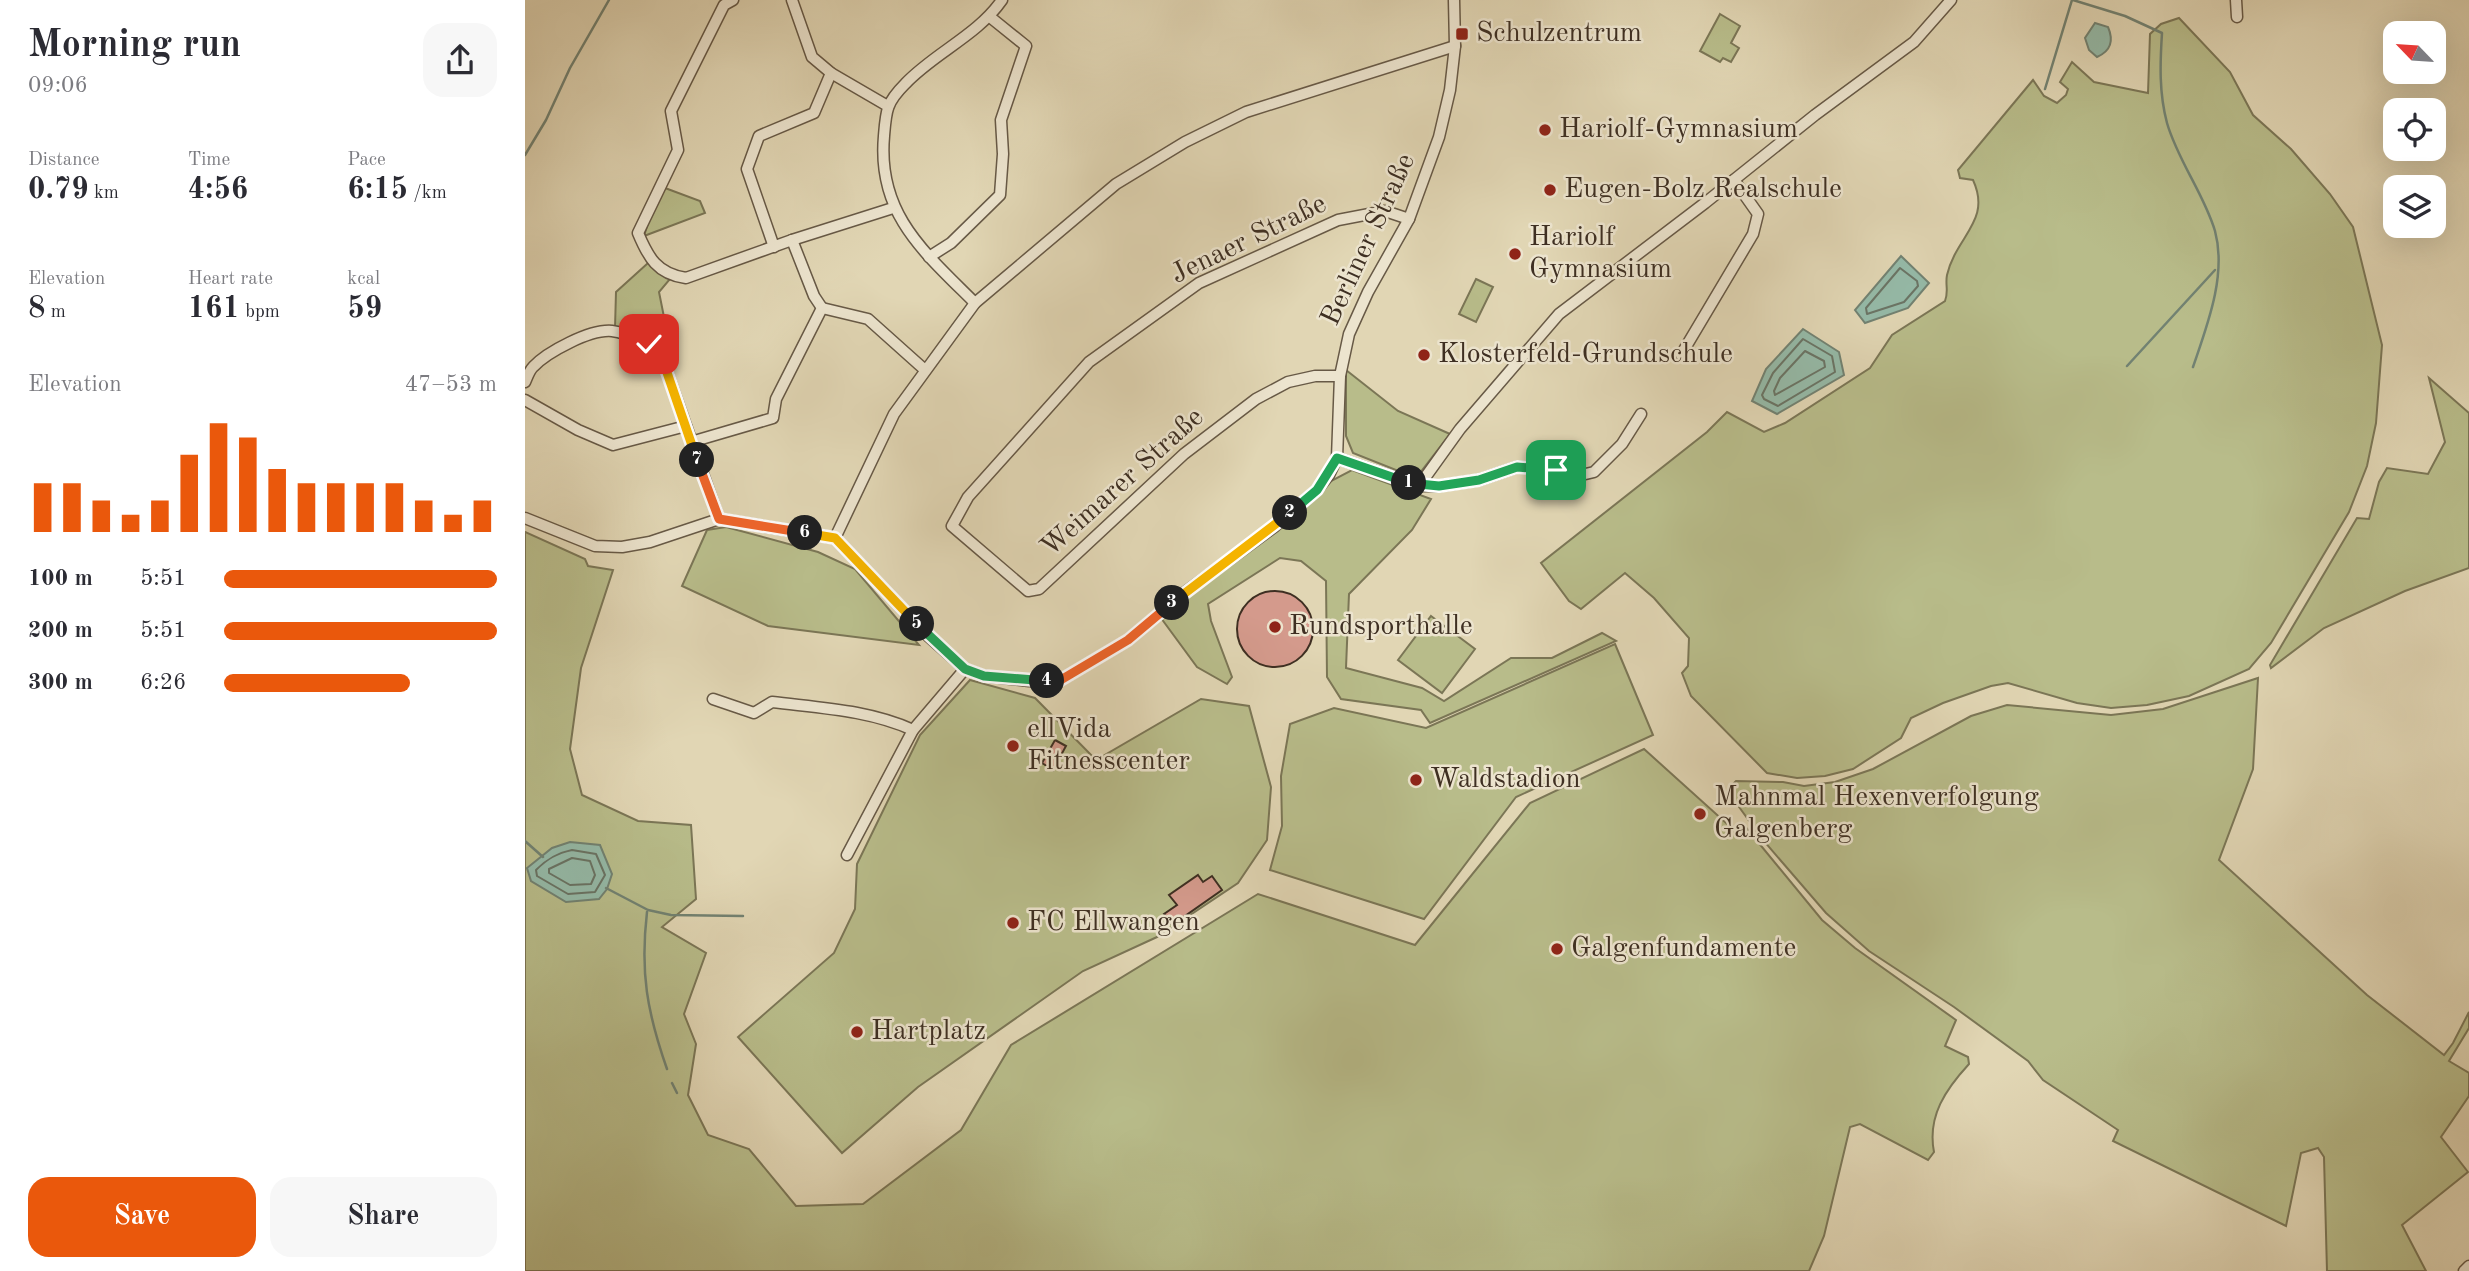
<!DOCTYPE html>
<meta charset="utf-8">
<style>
body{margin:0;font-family:"Old Standard TT",serif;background:#f7f7f7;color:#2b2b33;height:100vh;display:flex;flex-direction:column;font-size:26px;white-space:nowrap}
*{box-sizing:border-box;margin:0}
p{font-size:23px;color:#7c7c81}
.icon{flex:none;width:38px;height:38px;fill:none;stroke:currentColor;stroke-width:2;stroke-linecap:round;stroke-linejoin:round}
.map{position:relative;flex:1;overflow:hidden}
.side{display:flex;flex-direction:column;background:#fff;width:525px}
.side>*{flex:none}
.needle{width:46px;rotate:295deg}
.controls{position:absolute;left:1858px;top:21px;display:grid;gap:14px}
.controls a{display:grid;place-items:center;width:63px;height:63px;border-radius:14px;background:#fff;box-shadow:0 7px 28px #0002;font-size:35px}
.pin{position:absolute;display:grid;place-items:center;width:60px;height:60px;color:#fff;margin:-30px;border-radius:14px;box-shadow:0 4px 10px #0006}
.km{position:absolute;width:35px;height:35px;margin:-18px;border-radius:50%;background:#222;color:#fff;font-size:19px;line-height:35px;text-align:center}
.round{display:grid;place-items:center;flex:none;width:74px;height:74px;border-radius:21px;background:#f7f7f7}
.headline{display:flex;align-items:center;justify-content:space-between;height:119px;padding:0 28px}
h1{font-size:38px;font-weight:700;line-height:52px}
.figures{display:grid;grid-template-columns:repeat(3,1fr);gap:10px;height:119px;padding:7px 28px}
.figures div{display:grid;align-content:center}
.figures b{font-size:30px;font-weight:700}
.figures small{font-size:19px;font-weight:400}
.figures p{font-size:19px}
.chart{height:196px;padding:14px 28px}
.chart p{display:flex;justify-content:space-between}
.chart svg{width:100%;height:126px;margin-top:7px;stroke:#ea580c;stroke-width:6}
.button{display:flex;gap:14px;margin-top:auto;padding:14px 28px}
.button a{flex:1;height:80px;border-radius:21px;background:#ea580c;color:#fff;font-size:28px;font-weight:700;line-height:80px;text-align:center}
.button a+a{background:#f7f7f7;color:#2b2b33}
ul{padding:0 28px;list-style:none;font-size:23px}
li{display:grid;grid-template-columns:112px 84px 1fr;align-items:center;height:52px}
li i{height:18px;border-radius:9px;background:#ea580c}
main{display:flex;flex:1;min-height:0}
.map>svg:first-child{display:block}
.green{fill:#b8bc8a;stroke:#7b7656;stroke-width:2}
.water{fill:#95baa8;stroke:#728272;stroke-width:2}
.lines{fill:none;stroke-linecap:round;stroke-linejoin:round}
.shore{stroke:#6a7465;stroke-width:2}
.stream{stroke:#728272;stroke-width:2.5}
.building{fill:#d49a8c;stroke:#3e2f22;stroke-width:2}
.minor-casing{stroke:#675946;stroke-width:13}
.minor{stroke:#ece4ce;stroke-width:10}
.split-1-casing{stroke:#fff;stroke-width:14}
.split-2-casing{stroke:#fff;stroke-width:14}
.split-3-casing{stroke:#fff;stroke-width:14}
.split-4-casing{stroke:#fff;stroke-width:14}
.split-5-casing{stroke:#fff;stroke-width:14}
.split-6-casing{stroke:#fff;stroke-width:14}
.split-7-casing{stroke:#fff;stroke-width:14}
.split-8-casing{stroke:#fff;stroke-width:14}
.split-1{stroke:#22a559;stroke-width:9}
.split-2{stroke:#22a559;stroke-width:9}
.split-3{stroke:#f5b400;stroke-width:9}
.split-4{stroke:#f0652b;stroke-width:9}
.split-5{stroke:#22a559;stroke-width:9}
.split-6{stroke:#f5b400;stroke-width:9}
.split-7{stroke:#f0652b;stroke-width:9}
.split-8{stroke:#f5b400;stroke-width:9}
.poi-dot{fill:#8f2418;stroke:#ece4ce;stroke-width:2.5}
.labels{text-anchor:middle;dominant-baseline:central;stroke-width:5;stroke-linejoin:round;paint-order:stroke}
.poi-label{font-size:28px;fill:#3e2f22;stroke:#ece4ce;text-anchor:start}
.street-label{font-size:28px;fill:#3e2f22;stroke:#ece4ce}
</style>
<main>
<section class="side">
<div class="headline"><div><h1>Morning run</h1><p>09:06</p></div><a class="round"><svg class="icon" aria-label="share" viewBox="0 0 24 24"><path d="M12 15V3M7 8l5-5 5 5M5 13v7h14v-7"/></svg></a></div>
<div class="figures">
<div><p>Distance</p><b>0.79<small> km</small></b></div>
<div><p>Time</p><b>4:56</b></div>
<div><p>Pace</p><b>6:15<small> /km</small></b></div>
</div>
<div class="figures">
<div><p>Elevation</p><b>8<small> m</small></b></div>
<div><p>Heart rate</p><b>161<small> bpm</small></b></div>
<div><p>kcal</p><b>59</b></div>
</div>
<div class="chart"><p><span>Elevation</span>47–53 m</p>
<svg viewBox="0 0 160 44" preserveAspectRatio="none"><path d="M5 44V27M15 44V27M25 44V33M35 44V38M45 44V33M55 44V17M65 44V6M75 44V11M85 44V22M95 44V27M105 44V27M115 44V27M125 44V27M135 44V33M145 44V38M155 44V33"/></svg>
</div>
<ul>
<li><b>100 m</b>5:51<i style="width:100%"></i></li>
<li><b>200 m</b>5:51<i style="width:100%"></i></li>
<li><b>300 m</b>6:26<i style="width:68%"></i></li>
</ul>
<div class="button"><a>Save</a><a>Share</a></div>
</section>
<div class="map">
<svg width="1944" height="1271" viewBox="0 0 1944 1271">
<rect width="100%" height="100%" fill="#e1d6b4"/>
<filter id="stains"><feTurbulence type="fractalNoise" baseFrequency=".00286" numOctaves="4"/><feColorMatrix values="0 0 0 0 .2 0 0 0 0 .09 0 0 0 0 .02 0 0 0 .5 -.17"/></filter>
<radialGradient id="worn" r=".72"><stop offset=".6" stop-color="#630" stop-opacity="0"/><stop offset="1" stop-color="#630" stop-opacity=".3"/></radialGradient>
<!-- green -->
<g class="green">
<polygon points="1195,14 1215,26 1206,43 1214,48 1206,62 1198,58 1195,62 1175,51"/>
<path d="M1654,18L1705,72L1728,115L1766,149L1805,194L1828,227L1857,345L1851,423L1842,466L1824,512L1746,643L1724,669L1664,696L1622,705L1586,708L1552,703L1483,683L1466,686L1418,703L1386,718L1376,738L1328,769L1300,776L1272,778L1242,773L1166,696L1157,673L1163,666L1164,638L1129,598L1100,573L1056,609L1044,601L1016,563L1182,432L1202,412L1239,432L1260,423L1345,368L1367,335L1420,301C1424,291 1420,285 1422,275C1431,236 1467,221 1448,180L1435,178L1433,170L1508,80L1519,96L1532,103L1541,95L1543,89L1535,82L1547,62L1569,82L1623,93L1625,34L1636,24Z"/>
<polygon points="140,188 175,201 180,213 119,236 124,220"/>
<polygon points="123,263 145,279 134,292 141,327 123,341 90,328 91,292"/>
<polygon points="951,279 968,287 951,322 934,314"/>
<polygon points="821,370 873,411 925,434 891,478 828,453 821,436"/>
<polygon points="1904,378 1944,413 1944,568 1880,591 1799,628 1746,668 1745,665 1832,518 1844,519 1854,482 1862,468 1903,474 1920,442"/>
<polygon points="827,470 906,499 887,530 824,594 821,668 897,688 919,701 986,658 1027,658 1077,633 1091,641 905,723 896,710 816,699 802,677 801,581 776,561 755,558 683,604 686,621 707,677 702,684 672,667 636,618 766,519 806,481"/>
<polygon points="201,527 293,552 330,569 394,645 243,626 157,586 182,530"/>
<path d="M0,532L60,559L63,566L88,570L56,668L45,749L57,795L113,821L166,825L171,899L137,927L181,953L159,1014L171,1044L163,1095L183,1135L224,1149L271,1206L338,1204L436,1130L486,1045L733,894L890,945L1005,803L1119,749L1211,832L1219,825L1297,920L1330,948L1431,1020L1420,1046L1443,1057L1444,1064C1421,1089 1402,1116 1409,1152L1403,1160L1335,1124L1325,1127L1299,1236L1284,1271H0Z"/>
<polygon points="906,616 950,649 917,693 873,660"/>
<polygon points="1090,644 1128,735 991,797 899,919 745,870 757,826 756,776 765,724 809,708 901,728"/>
<polygon points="1733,678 1728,769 1694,860 1842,995 1919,1055 1928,1043 1944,1012 1944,1028 1924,1061 1944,1073 1944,1096 1916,1137 1943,1172 1877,1225 1901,1271 1802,1271 1799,1157 1793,1148 1776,1153 1761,1226 1588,1141 1593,1130 1518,1080 1503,1061 1429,1007 1344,951 1301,913 1238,840 1209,800 1204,788 1211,781 1258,782 1279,786 1310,782 1348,769 1446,716 1482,705 1586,715 1638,709"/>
<polygon points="445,680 510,698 571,760 676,699 724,706 746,787 742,840 713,883 632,937 558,971 393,1087 317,1153 213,1037 309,953 330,909 332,864 395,735"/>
</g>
<!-- water -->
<g class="water">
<path d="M1570,23L1583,27C1589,41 1586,51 1572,57L1564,50L1560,38Z"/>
<polygon points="1376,256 1404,283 1383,308 1340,323 1330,310"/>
<polygon points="1278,329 1314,352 1319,375 1252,414 1227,401 1241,369"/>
<polygon points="45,842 75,845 87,874 82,889 74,899 41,902 6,881 2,868 27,848"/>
</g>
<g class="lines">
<!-- shore -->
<g class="shore">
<polygon points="1375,268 1392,281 1393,286 1379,302 1342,314 1341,308"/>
<polygon points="1278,339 1307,356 1310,372 1253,406 1239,399 1237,395 1248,373"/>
<polygon points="1280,351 1299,361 1300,367 1250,395 1249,391 1255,378"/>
<path d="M47,850L71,854L80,875L70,892L43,894L12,876L11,870C22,859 32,853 47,850Z"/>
<polygon points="47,858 65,861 70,875 66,884 45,885 24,873 24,869"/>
</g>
<!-- stream -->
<g class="stream">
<path d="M1548,0L1600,16L1637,33C1635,64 1634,93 1642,123C1653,161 1679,194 1690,231C1702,275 1682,326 1668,367"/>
<polyline points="1520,89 1547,0"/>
<polyline points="0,155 21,120 45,68 84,0"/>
<polyline points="1602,366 1690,270"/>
<polyline points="0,841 18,857"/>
<polyline points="81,888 123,910 146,915 218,916"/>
<path d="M122,912C115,972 122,1012 142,1069"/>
<polyline points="147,1083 152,1093"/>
</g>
</g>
<!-- building -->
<g class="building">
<circle cx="750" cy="629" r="38"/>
<polygon points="530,740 541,746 528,770 517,763"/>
<polygon points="673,875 678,882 687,876 697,890 647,925 639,914 652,905 644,895"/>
</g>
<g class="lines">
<!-- minor casing -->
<g class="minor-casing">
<g id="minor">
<path d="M208,0L199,5L146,111L153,150L113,233C123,257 132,274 161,278L267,240L368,208"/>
<polyline points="267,0 287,57 306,73 361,105"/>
<polyline points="1711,0 1712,17"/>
<polyline points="267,240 289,296 297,308"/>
<polyline points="249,247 222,169 234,136 289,113 306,73"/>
<polyline points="404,257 426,243 475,195 478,154 476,120 501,46 465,17"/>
<path d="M450,303C399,252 352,214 359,136C361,111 361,103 380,84C409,53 452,36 477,0"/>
<polyline points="1156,355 1228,234 1233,214 1209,180"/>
<polyline points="815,376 790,376 763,382 731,399 659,454 514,589 503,591 427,526 443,497 564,362 674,283 813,220 860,211 884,219"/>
<path d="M0,382C2,378 4,371 8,367C22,352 65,329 87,331C104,333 124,344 136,355L194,519"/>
<polyline points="0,400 53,430 88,445 161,426"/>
<polyline points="166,442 248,418 251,399 297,308 343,319 400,370"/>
<polyline points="812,458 894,486 914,486 954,480 992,467 1031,469 1048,477 1069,472 1097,444 1116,414"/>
<polyline points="894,486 935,429 1034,314 1180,203 1290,115 1389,42 1426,0"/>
<polyline points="0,518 70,546 97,547 125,542 194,519 310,538 404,637 440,669 459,676 504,681 534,681 603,640 659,593 749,527 792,490 804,475 812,458 815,376 824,334 843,292 884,219 914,137 925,90 930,46 929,0"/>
<polyline points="310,538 369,414 450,303 591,184 660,142 721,112 930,46"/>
<path d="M188,699L229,713L247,702C295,708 344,710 388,730"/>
<polyline points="322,855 388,730 440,669"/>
<polyline points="1939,1271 1944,1266"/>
</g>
</g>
<!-- minor -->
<use href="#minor" class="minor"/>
</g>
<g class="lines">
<!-- split-1 casing -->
<g class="split-1-casing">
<polyline id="split-1" points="884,483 914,486 954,480 992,467 1031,470"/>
</g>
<!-- split-2 casing -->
<g class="split-2-casing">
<polyline id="split-2" points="765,513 792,490 812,458 884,483"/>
</g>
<!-- split-3 casing -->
<g class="split-3-casing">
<polyline id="split-3" points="647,603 765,513"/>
</g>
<!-- split-4 casing -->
<g class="split-4-casing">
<polyline id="split-4" points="522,681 534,681 603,640 647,603"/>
</g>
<!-- split-5 casing -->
<g class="split-5-casing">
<polyline id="split-5" points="392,624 440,669 459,676 522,681"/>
</g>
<!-- split-6 casing -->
<g class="split-6-casing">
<polyline id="split-6" points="280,533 310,538 392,624"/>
</g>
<!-- split-7 casing -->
<g class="split-7-casing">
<polyline id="split-7" points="172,460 194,519 280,533"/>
</g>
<!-- split-8 casing -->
<g class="split-8-casing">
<polyline id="split-8" points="124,344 136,355 172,460"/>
</g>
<!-- split-1 -->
<use href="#split-1" class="split-1"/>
<!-- split-2 -->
<use href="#split-2" class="split-2"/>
<!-- split-3 -->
<use href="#split-3" class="split-3"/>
<!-- split-4 -->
<use href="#split-4" class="split-4"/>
<!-- split-5 -->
<use href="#split-5" class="split-5"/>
<!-- split-6 -->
<use href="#split-6" class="split-6"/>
<!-- split-7 -->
<use href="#split-7" class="split-7"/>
<!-- split-8 -->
<use href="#split-8" class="split-8"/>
</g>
<!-- markers -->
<g class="poi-dot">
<rect x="930" y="27" width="14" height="14" rx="3.5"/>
<circle cx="1020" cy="130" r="7"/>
<circle cx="1025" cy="190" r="7"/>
<circle cx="990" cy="254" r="7"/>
<circle cx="899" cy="355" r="7"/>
<circle cx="750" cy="627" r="7"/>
<circle cx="488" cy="746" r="7"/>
<circle cx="891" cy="780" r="7"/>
<circle cx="1175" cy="814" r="7"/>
<circle cx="488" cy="923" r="7"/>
<circle cx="1032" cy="949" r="7"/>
<circle cx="332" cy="1032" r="7"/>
</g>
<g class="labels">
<!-- poi labels -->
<g class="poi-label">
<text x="951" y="34">Schulzentrum</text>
<text x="1034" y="130">Hariolf-Gymnasium</text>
<text x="1039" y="190">Eugen-Bolz Realschule</text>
<text x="1004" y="238">Hariolf<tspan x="1004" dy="32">Gymnasium</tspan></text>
<text x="913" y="355">Klosterfeld-Grundschule</text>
<text x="764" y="627">Rundsporthalle</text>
<text x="502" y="730">ellVida<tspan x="502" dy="32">Fitnesscenter</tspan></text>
<text x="905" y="780">Waldstadion</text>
<text x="1189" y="798">Mahnmal Hexenverfolgung<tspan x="1189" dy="32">Galgenberg</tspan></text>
<text x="502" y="923">FC Ellwangen</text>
<text x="1046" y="949">Galgenfundamente</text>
<text x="346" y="1032">Hartplatz</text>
</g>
<!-- street labels -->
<g class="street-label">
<text transform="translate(724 240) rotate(-26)">Jenaer Straße</text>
<text transform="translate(844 240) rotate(-65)">Berliner Straße</text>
<text transform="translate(598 483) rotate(-42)">Weimarer Straße</text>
</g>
</g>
<rect width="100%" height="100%" filter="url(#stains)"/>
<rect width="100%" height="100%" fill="url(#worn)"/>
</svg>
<div class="controls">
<a><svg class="needle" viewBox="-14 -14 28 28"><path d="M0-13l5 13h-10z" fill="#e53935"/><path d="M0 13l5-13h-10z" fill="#7c7c81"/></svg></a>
<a><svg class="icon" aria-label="locate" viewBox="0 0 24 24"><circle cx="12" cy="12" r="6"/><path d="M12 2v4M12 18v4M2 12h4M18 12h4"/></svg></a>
<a><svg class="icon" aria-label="layers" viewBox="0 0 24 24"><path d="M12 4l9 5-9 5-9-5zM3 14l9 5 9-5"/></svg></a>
</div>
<div class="pin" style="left:1031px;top:470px;background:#1e9e55"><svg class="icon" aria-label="arrive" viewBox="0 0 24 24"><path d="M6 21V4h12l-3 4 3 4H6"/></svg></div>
<div class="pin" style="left:124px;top:344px;background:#d93025"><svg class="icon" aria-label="check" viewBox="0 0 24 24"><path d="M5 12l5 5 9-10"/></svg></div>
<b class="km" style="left:884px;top:483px">1</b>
<b class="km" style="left:765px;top:513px">2</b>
<b class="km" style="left:647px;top:603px">3</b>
<b class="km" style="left:522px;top:681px">4</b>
<b class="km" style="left:392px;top:624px">5</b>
<b class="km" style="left:280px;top:533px">6</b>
<b class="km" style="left:172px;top:460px">7</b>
</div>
</main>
